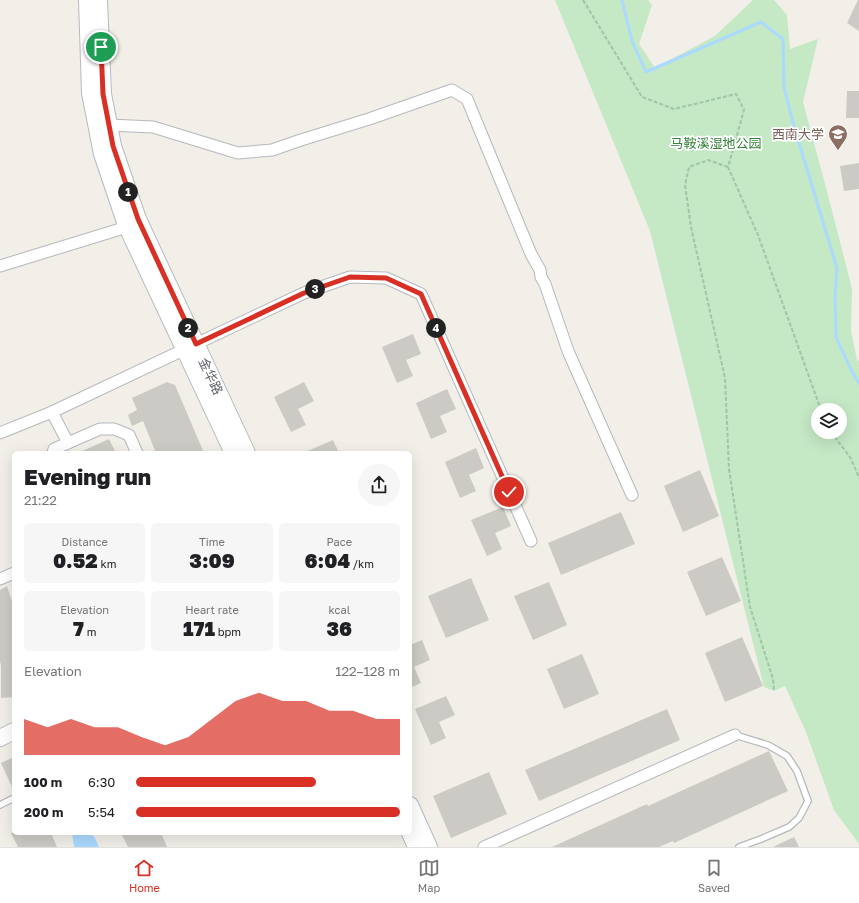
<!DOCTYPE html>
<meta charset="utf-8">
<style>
body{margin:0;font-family:"Golos Text","Noto Sans SC",sans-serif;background:#f6f6f6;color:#202124;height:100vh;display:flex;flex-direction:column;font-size:15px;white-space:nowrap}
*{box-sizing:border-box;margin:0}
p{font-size:13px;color:#757577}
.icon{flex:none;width:22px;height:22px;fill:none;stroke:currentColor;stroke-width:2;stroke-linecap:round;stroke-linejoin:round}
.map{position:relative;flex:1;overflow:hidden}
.drawer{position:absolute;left:12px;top:451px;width:400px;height:384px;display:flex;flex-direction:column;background:#fff;border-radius:6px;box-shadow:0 4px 16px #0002}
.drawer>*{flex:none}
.fabs{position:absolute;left:811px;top:403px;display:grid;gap:8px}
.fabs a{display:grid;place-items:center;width:36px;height:36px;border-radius:50%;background:#fff;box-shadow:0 4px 16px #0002;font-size:20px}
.pin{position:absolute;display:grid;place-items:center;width:34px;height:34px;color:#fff;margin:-17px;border:2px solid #fff;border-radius:50%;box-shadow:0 1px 4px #0007}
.km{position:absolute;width:20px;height:20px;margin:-10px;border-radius:50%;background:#222;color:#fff;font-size:11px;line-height:20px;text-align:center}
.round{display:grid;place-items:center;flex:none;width:42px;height:42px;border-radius:21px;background:#f6f6f6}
.summary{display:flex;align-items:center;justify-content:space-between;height:68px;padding:0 12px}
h1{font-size:22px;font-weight:800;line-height:30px}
.metrics{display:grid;grid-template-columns:repeat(3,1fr);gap:6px;height:68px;padding:4px 12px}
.metrics div{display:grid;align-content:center;border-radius:6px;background:#f6f6f6;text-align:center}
.metrics b{font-size:20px;font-weight:800}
.metrics small{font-size:11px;font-weight:400}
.metrics p{font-size:11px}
.chart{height:112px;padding:8px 12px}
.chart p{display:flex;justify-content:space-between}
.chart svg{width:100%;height:72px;margin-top:4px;fill:#d93025;opacity:.7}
ul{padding:0 12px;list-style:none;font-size:13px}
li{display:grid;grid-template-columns:64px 48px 1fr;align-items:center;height:30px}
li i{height:10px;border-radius:5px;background:#d93025}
.tab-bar{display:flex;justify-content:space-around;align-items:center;height:56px;border-top:1px solid #e0e0e0;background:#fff;font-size:11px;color:#757577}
.tab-bar a{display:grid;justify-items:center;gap:2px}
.tab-bar .on{color:#d93025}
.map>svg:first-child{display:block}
.green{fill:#c5e8c5;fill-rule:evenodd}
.water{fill:#aadaff}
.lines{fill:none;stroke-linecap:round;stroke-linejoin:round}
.stream{stroke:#aadaff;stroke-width:3}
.building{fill:#cccac5}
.lane-casing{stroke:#b5b8bc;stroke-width:8}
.street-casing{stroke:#b5b8bc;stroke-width:13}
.secondary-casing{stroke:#b6babf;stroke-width:18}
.path{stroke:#9cc7a9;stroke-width:2;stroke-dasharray:4 2;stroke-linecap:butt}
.lane{stroke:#fff;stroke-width:5.5}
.street{stroke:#fff;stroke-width:11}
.secondary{stroke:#fff;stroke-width:16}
.route-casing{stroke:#fff;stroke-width:8}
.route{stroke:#d93025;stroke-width:5}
.labels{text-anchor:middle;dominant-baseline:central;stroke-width:3.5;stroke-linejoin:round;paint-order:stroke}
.education-label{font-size:13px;fill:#785e54;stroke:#fff;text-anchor:end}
.park-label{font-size:13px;fill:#348238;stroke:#fff}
.street-label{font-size:13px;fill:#5f6368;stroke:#fff}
</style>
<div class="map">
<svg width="859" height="847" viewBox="0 0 859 847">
<rect width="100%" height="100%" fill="#f1efe8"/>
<!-- green -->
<path class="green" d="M555,0H648L652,5L639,44L655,68L715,36L753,0H774L787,15L790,49L818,39L803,102L829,199L852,289L851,331L857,360L859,362V844L834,810L806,732L785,686L774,691L764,687L650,231ZM818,410H840V432H818Z"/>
<!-- water -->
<polygon class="water" points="72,833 91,833 95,838 99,847 74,847"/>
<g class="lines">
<!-- stream -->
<polyline class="stream" points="622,0 632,41 646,72 761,22 783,39 784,87 793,123 837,268 835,297 836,337 852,372 859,383"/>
</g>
<!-- building -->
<g class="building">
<polygon points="858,0 859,0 859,31 847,23"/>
<polygon points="847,91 859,91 859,118 846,118"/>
<polygon points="859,163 859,189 844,191 840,166"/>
<polygon points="413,334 421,354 406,360 413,376 397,383 382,347"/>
<polygon points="167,382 175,385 204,453 156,453 143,421 132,426 128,415 137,410 132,398"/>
<polygon points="304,382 314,401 298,409 306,425 291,432 274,397"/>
<polygon points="447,389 456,409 440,416 447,432 431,439 416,403"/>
<polygon points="109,439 116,453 78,453"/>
<polygon points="333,440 339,453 303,453"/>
<polygon points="476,448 484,468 469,475 476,491 460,498 445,462"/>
<polygon points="700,470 719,516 683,532 664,486"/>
<polygon points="503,507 511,526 495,533 502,549 487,556 471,520"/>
<polygon points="621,512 635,544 561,575 548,543"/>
<polygon points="722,557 741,601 706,616 687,572"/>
<polygon points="471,578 489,620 446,638 428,596"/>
<polygon points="549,582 567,625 533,640 514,596"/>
<polygon points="7,586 14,608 14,697 1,698 1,666 0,661 0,590"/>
<polygon points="742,637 763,686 725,702 705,653"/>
<polygon points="422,640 430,660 414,667 421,683 410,688 410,645"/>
<polygon points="582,654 599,694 564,709 547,669"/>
<polygon points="446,696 455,715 439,722 446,738 431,745 415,709"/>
<polygon points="667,709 680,740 539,801 525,770"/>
<polygon points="769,751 788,791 674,843 673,841 659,847 552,847 647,804 648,806"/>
<polygon points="14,757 14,791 1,763"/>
<polygon points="489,772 507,814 451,838 433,796"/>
<polygon points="11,833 51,833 57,847 18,847"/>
<polygon points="121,833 161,833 167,847 128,847"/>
<polygon points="794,837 799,847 773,847"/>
</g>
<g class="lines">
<!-- lane casing -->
<g class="lane-casing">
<g id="lane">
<polyline points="735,735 768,745 787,756 797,771 808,801 799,818 789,827 761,839 739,847"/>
<polyline points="0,805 14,798"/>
</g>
</g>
<!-- street casing -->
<g class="street-casing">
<g id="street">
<polyline points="109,125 153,127 238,153 272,150 301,140 369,119 452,90 467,99 531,254 540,270 541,277 545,284 568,351 632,495"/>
<polyline points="0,266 127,227"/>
<polyline points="52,412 68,443"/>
<polyline points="0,433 52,412 304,293 350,277 386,278 421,294 531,541"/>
<polyline points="53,453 54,449 100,429 114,429 129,435 137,453"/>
<polyline points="0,579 14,573"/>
<polyline points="484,847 735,735"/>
</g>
</g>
<!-- secondary casing -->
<g class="secondary-casing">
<g id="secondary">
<polyline points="87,0 90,93 102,154 126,225 233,453"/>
<polyline points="99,0 103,94 113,146 138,219 247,453"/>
<polyline points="0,738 14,731"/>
<polyline points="410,805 429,847"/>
<polyline points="410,833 416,847"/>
</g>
</g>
<!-- path -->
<g class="path">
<polyline points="583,0 642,97 674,109 736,94 744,110 728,167 758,235 821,410"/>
<polyline points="728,167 708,160 689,167 685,185 691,227 725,378 729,469 750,607 773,679 774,691"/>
<polyline points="831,432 850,457 859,477"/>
</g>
<!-- lane -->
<use href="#lane" class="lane"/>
<!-- street -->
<use href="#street" class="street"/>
<!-- secondary -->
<use href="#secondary" class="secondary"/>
</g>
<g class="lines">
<!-- route casing -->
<g class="route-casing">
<polyline id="route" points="101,47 103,94 113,146 138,219 196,344 304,293 350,277 386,278 421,294 509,492"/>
</g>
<!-- route -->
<use href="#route" class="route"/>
</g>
<!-- icons -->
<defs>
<g id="university-pin" transform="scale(1)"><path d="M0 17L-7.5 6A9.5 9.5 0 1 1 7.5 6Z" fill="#8d6e63" stroke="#fff"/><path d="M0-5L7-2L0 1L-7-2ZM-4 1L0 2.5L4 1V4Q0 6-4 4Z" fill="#fff"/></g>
</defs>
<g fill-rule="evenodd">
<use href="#university-pin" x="838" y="134"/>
</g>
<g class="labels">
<!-- education labels -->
<g class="education-label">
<text x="824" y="134">西南大学</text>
</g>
<!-- park labels -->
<g class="park-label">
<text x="716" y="143">马鞍溪湿地公园</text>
</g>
<!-- street labels -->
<g class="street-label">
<text transform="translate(211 376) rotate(65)">金华路</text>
</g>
</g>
</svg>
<div class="fabs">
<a><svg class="icon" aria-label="layers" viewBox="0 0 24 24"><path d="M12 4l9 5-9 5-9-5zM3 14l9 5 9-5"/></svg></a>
</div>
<div class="pin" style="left:101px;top:47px;background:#1e9e55"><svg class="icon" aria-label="arrive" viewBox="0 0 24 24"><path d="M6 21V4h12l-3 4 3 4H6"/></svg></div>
<div class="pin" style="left:509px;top:492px;background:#d93025"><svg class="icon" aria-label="check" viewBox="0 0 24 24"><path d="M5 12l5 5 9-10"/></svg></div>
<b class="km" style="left:128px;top:192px">1</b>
<b class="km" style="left:188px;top:328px">2</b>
<b class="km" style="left:315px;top:289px">3</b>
<b class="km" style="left:436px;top:328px">4</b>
<section class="drawer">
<div class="summary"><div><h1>Evening run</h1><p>21:22</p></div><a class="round"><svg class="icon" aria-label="share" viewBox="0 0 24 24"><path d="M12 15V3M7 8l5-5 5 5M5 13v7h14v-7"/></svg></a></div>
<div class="metrics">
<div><p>Distance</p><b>0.52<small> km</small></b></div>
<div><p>Time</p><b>3:09</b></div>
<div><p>Pace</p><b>6:04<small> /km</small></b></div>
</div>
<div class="metrics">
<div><p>Elevation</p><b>7<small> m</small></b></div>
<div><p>Heart rate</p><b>171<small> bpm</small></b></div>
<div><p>kcal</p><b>36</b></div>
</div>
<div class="chart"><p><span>Elevation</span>122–128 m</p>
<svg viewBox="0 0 160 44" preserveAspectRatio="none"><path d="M0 44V22L10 27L20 22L30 27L40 27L50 33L60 38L70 33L80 22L90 11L100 6L110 11L120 11L130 17L140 17L150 22L160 22V44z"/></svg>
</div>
<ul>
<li><b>100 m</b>6:30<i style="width:68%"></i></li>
<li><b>200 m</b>5:54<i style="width:100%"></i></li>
</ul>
</section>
</div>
<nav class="tab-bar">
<a class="on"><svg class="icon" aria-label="home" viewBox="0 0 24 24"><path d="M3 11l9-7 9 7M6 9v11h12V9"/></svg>Home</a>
<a><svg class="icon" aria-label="map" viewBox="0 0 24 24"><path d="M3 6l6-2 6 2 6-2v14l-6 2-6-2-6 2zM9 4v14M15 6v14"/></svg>Map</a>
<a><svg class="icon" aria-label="saved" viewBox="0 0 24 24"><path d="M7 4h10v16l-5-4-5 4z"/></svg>Saved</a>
</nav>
